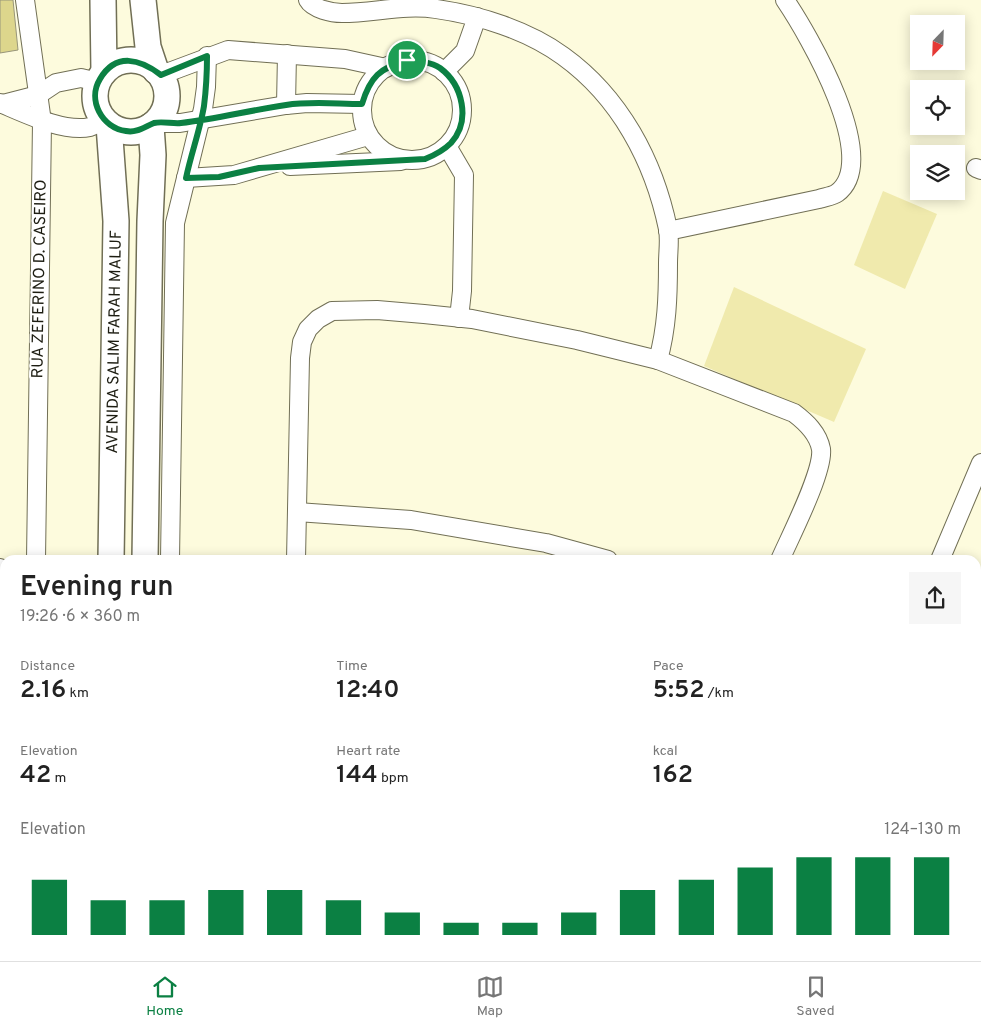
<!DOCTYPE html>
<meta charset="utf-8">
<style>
body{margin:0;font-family:Overpass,sans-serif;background:#f6f6f6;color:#222;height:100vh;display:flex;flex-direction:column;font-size:19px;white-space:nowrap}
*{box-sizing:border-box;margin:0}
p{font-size:16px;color:#767676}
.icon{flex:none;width:28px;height:28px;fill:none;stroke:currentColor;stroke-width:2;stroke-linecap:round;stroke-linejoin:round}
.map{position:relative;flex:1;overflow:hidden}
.details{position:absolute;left:0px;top:555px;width:981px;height:406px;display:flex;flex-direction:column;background:#fff;border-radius:15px 15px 0 0;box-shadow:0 2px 12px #0003}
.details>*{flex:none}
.needle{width:32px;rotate:203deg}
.fabs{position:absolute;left:910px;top:15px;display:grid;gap:10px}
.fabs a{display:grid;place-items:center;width:55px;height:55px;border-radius:0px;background:#fff;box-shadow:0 2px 12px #0003;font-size:25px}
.pin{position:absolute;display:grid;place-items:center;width:42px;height:42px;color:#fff;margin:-21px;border:2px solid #fff;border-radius:50%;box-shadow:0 1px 5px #0007}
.round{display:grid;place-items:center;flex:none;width:52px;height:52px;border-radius:0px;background:#f6f6f6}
.headline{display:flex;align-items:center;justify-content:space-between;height:85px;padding:0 20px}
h1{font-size:28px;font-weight:600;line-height:38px}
.metrics{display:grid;grid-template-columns:repeat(3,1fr);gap:8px;height:85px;padding:5px 20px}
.metrics div{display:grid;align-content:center}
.metrics b{font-size:25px;font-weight:600}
.metrics small{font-size:14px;font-weight:400}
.metrics p{font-size:14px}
.chart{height:140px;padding:10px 20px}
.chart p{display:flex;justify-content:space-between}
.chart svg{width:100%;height:90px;margin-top:5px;stroke:#0b8043;stroke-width:6}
.tab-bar{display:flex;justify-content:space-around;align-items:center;height:70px;border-top:1px solid #e0e0e0;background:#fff;font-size:14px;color:#767676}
.tab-bar a{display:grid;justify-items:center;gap:2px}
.tab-bar .current{color:#0b8043}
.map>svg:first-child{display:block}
.green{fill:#f0eaad}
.building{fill:#ddd68c;stroke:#97957a}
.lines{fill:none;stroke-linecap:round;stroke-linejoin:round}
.street-casing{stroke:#716f55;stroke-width:20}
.secondary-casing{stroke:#716f55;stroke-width:28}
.street{stroke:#fff;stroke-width:18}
.secondary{stroke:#fff;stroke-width:25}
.route-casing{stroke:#fff;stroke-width:10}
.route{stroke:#0b8043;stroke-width:6}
.labels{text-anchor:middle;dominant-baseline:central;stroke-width:4;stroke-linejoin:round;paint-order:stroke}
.street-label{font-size:16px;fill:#1d1d12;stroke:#fff}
</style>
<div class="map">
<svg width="981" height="961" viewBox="0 0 981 961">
<rect width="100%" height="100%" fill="#fdfbdd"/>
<!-- green -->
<g class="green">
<polygon points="883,191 937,214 905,289 854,265"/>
<polygon points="734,287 866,349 834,422 704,366"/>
</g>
<!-- building -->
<polygon class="building" points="0,0 13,0 18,50 0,53"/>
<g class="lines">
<!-- street casing -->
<g class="street-casing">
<g id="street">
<polyline points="25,0 42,122 36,560"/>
<path d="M308,0C313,9 332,13 342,13C374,13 405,4 436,9C479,15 527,30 563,56C620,97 654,161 668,229C670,240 668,252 668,263C668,296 667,328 658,360"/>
<circle cx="412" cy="110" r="50"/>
<polyline points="444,72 465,51 477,17"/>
<polyline points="161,75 228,50 345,59 386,68"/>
<path d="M0,103C24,113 64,133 90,127C95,125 100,122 105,120"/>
<polyline points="3,104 38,95 56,83 81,78 98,82"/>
<polyline points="286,105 287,54"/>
<polyline points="155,123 180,123 286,105 307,103 362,104"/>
<polyline points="447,146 464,175 462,291 459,318"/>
<polyline points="290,166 401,161"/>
<polyline points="976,168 981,170"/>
<polyline points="186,178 234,175 368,136"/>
<path d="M668,231L819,199C825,197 833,196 837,193C882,160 808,34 785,0"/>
<polyline points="297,512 411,520 546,543 608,560"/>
<polyline points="170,560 175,223 203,109 206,87 207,56"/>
<path d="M296,560L300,358L302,342L308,329L318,319L332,311L377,310L424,314L472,319L577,340L658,360L794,413C806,422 818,433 821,449C824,471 790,537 780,560"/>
<polyline points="940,560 981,463"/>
<polyline points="0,568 5,570"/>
<polyline points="517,956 529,961"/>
<polyline points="30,961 30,956"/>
<polyline points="164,961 164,956"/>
<polyline points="290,961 290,956"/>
<polyline points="613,961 615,956"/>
<polyline points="768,961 770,956"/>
</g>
</g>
<!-- secondary casing -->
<g class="secondary-casing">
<g id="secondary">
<polyline points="103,0 104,72"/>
<polyline points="143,0 148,47 156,71"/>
<circle cx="131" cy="96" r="36"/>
<polyline points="109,125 116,221 111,560"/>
<polyline points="145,560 150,221 153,155 151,126"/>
<polyline points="105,961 105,956"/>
<polyline points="139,961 139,956"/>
</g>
</g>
<!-- street -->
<use href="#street" class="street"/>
<!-- secondary -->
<use href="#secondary" class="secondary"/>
</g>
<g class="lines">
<!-- route casing -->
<g class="route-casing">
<path id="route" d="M407,60C380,68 370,77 362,104C337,104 311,101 286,105C251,110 216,119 181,123C173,124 162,121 154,123C144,127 137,133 126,131C102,128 87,100 100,79C116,52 140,59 161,75L207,56C207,73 206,90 204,106C200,130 191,154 186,178L219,177L259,168L425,159C435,155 443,151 451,143C471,121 463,85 440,68C431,62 419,61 407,60"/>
</g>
<!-- route -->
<use href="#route" class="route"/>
</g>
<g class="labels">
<!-- street labels -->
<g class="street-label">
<text transform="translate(40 279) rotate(-89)">RUA ZEFERINO D. CASEIRO</text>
<text transform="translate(115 342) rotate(-89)">AVENIDA SALIM FARAH MALUF</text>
</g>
</g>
</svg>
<div class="fabs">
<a><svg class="needle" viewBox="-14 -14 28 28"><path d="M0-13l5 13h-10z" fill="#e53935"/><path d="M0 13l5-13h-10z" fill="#767676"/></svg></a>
<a><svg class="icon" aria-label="locate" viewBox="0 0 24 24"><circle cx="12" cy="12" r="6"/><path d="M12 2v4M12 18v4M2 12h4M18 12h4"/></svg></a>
<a><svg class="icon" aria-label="layers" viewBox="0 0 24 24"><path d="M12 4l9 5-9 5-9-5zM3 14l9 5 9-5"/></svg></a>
</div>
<div class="pin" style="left:407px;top:60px;background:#1e9e55"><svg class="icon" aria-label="arrive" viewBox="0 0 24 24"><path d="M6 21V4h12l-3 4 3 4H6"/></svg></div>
<section class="details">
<div class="headline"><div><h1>Evening run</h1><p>19:26 · 6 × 360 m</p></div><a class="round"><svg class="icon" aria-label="share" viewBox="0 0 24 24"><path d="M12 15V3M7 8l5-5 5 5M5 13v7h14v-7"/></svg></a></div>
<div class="metrics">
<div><p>Distance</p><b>2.16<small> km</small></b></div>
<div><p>Time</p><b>12:40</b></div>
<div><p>Pace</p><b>5:52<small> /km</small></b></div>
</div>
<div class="metrics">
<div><p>Elevation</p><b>42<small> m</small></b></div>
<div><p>Heart rate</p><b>144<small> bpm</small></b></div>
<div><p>kcal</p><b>162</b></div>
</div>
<div class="chart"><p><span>Elevation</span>124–130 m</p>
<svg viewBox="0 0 160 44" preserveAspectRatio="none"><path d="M5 44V17M15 44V27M25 44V27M35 44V22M45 44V22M55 44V27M65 44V33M75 44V38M85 44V38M95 44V33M105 44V22M115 44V17M125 44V11M135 44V6M145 44V6M155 44V6"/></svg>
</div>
</section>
</div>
<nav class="tab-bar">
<a class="current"><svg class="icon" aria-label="home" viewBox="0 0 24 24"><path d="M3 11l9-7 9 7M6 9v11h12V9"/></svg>Home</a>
<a><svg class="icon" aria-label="map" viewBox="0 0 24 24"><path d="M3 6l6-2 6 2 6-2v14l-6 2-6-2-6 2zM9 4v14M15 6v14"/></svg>Map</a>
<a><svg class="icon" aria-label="saved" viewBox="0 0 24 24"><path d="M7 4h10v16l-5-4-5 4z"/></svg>Saved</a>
</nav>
